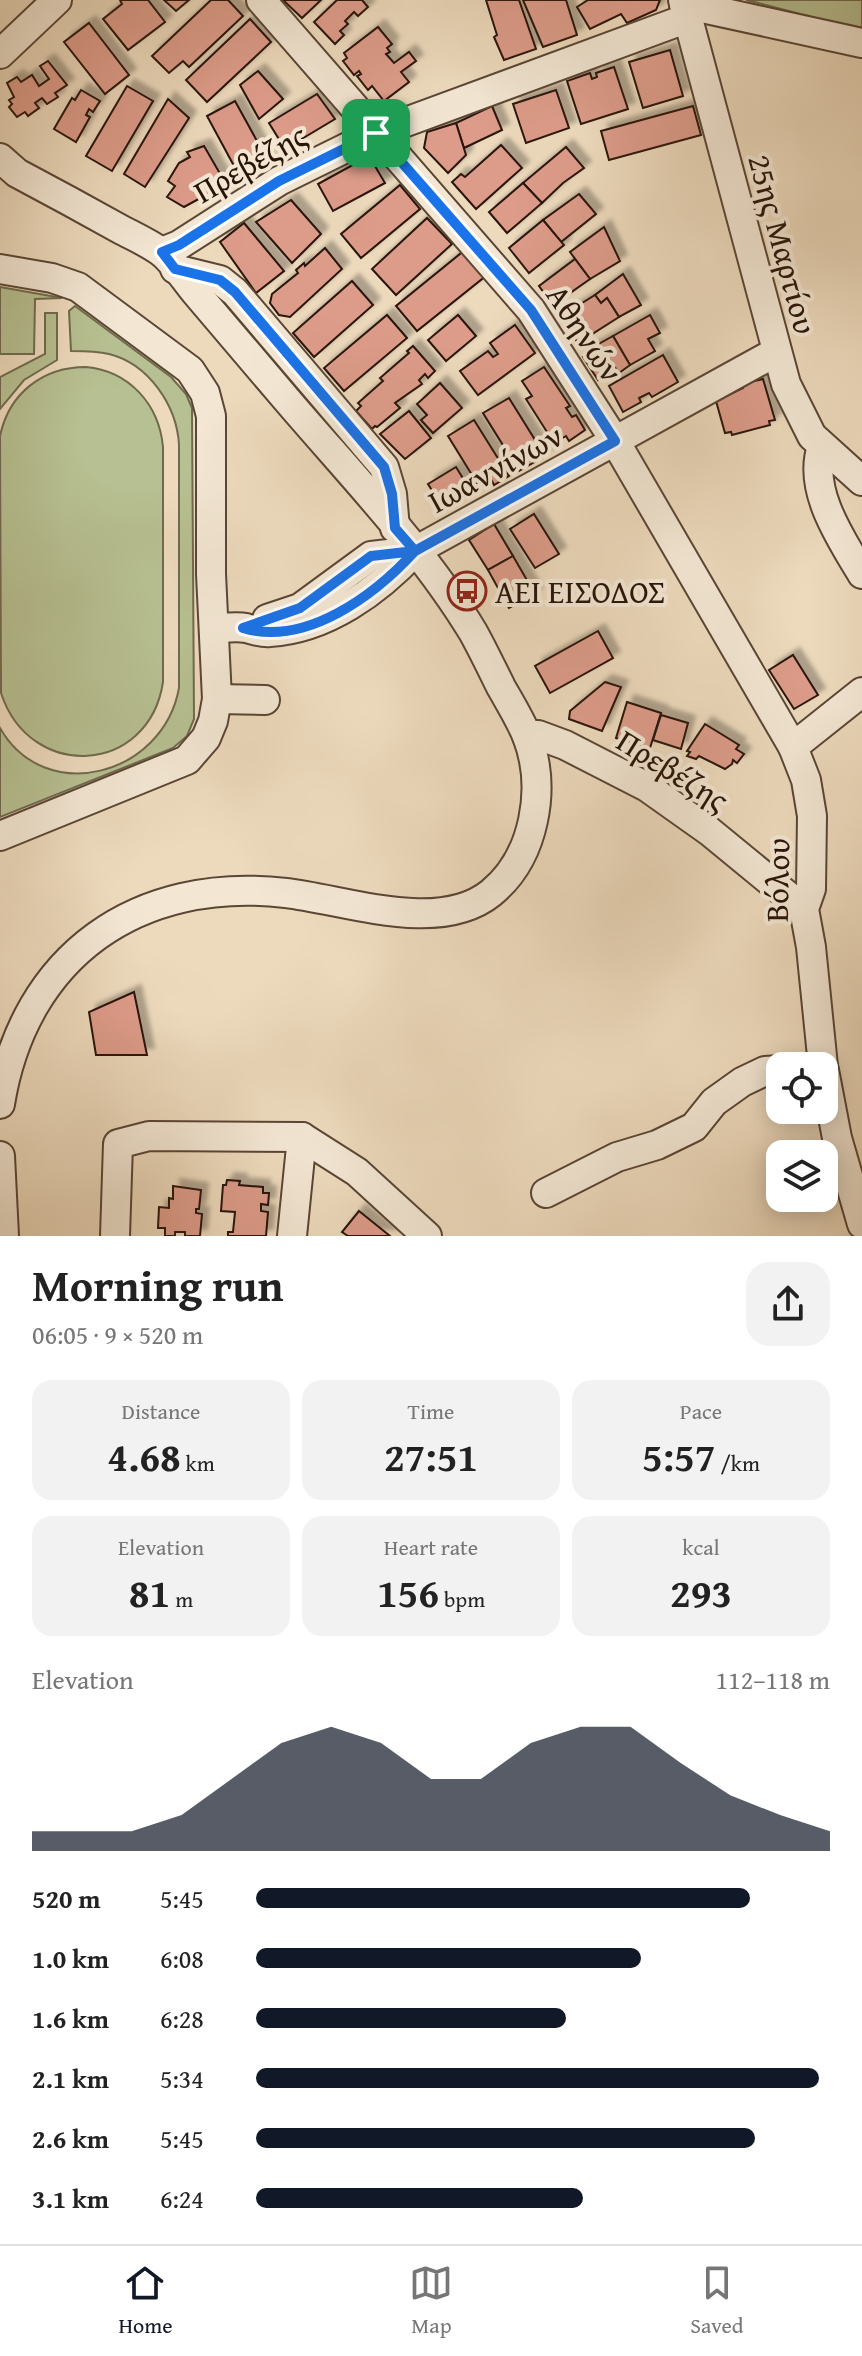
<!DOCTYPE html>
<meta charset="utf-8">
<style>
body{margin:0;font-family:"Gentium Book Plus",serif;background:#f2f2f2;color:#222;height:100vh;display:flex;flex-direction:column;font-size:30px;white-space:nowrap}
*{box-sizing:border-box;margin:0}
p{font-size:26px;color:#767676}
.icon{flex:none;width:44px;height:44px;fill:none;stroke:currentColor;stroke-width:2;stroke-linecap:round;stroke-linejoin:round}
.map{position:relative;height:1236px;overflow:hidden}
.details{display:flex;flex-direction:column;background:#fff;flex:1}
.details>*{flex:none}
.tools{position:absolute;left:766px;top:1052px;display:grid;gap:16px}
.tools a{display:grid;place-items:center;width:72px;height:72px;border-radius:16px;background:#fff;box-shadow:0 4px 20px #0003;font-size:40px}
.pin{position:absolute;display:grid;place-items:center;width:68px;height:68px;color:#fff;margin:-34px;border-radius:16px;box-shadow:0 4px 12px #0006}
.round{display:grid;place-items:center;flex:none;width:84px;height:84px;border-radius:24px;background:#f2f2f2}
.headline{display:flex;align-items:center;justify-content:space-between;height:136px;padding:0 32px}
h1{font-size:44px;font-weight:600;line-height:60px}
.stats{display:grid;grid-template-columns:repeat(3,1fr);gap:12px;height:136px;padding:8px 32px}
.stats div{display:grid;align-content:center;border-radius:20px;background:#f2f2f2;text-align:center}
.stats b{font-size:40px;font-weight:600}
.stats small{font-size:22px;font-weight:400}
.stats p{font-size:22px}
.chart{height:224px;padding:16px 32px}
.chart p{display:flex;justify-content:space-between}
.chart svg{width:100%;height:144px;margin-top:8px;fill:#111827;opacity:.7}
ul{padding:0 32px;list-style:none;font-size:26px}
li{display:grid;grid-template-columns:128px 96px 1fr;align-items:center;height:60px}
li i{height:20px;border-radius:10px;background:#111827}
.tab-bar{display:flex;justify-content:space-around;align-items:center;height:112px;border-top:2px solid #e0e0e0;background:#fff;font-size:22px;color:#767676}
.tab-bar a{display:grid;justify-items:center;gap:4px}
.tab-bar .active{color:#111827}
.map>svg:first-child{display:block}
.green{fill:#b7c092;stroke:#706a4d;stroke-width:2}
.building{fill:#dd9c8a;stroke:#291408;stroke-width:2;filter:url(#shadow)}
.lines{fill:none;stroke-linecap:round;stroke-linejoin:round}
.minor-casing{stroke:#5a4635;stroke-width:32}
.minor{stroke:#f3e7d4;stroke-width:28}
.route-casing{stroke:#fff;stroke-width:16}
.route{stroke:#1a73e8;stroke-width:10}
.labels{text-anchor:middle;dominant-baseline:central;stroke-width:8;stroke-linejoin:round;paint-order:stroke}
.street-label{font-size:32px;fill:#291408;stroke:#f3e7d4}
.poi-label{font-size:32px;fill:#291408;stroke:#f3e7d4;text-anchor:start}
</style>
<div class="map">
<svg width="862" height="1236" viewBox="0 0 862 1236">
<defs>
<filter id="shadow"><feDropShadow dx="7" dy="-7" stdDeviation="2" flood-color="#0004"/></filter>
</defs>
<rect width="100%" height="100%" fill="#eddabd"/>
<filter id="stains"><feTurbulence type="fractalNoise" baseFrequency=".0025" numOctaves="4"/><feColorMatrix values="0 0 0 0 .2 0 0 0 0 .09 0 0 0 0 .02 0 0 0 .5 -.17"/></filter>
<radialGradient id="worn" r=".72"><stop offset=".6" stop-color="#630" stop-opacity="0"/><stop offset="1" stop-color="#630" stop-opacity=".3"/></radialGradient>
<!-- green -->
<g class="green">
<polygon points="746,0 862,0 862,30 758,3"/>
<polygon points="0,287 62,298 35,299 34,354 0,354"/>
<path d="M75,306L171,377L186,394L192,408L194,719L187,736L173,748L0,817V728C45,807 163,776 179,688V445C177,406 149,364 109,354C97,351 84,351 71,351L69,311Z"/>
<polygon points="45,313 57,313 57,360 24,380 0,409 0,377 45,354"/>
<path d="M86,367C129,371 159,404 163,447V682C149,775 30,782 1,693L0,436C9,393 43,367 86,367Z"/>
</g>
<!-- building -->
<g class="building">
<polygon points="148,0 165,22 128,50 103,19 122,4 120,0"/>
<polygon points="164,0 189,0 176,11"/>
<polygon points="211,0 228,0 243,16 189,67 183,61 169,73 152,56"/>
<polygon points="283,0 321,0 302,18"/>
<polygon points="337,0 362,0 368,7 358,16 354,12 345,21 348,24 340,31 344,35 335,44 314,22"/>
<polygon points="486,0 519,0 536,49 504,60 494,37 497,35"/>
<polygon points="523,0 566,0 577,35 543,47"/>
<polygon points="588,0 660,0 656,10 627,23 621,14 590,29 577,7"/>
<polygon points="250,19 271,42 207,102 186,80"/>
<polygon points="89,23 129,75 105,94 64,42"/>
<polygon points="378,27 392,44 387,48 390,52 386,54 394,63 409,52 416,61 401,72 409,82 384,101 372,86 368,90 357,76 361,74 359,71 354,75 343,61 347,58 344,53"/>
<polygon points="670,50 683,96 643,108 629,62"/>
<polygon points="48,61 67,85 55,93 58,97 47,104 42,98 35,103 39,108 28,116 25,112 17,117 9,107 12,104 9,100 14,97 7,83 17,77 21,82 32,75 39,86 49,79 40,66"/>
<polygon points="614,67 628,109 581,124 567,81 590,73 592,79 597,77 596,73"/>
<polygon points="258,71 283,99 259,119 240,85"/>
<polygon points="127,86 153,101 112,171 86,156"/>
<polygon points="81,90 100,101 93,112 89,109 86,115 90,117 76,142 54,129 72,98 75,100"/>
<polygon points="556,90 569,128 526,143 513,104"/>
<polygon points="317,94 335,119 285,149 269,123"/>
<polygon points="168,99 189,118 145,187 124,174"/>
<polygon points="235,101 268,161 240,177 207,116"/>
<polygon points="492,106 502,130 464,148 456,123"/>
<polygon points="693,106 701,135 609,160 601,131"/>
<polygon points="456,123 466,155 448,173 424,148 427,132"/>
<polygon points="501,145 522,168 476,209 452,182 461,174 465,177"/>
<polygon points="204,146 226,184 214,190 212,185 206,187 208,191 206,195 184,207 167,197 175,186 168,181 179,163 190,157 187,152"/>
<polygon points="566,147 584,168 563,183 542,203 523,183"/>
<polygon points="369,156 385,183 333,211 318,184"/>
<polygon points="523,183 542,203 507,233 489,212"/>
<polygon points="400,185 420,209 361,258 341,234"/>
<polygon points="579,194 596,214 561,242 543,220"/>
<polygon points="291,200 321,234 292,263 256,222"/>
<polygon points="427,218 452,244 396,295 372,269"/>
<polygon points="543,220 564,245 529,273 509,248"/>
<polygon points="244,223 284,271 256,293 220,242"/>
<polygon points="604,227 620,261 590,279 570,252"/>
<polygon points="325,248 342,269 290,317 279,315 270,303 272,294 298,273 296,270 304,263 305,266"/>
<polygon points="466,249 487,275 417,331 396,306"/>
<polygon points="575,259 590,279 553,305 539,286"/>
<polygon points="623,274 641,305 619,317 607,298 601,303 595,295"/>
<polygon points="352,281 373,305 314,357 293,333"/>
<polygon points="595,295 601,303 607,298 619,317 578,343 561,316"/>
<polygon points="387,315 407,338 344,391 324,368"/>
<polygon points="458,315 476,336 446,361 428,340"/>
<polygon points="650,315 660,333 648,339 655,351 630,365 613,336"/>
<polygon points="515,325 535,353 478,395 460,371 488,351 493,357 498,354 490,343"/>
<polygon points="613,336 630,365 619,373 614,366 598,380 583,357 588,354 586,351"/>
<polygon points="413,346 435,371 428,378 425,374 419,380 422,384 395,403 400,408 377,427 375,426 372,429 356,411 361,406 358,403 383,381 380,378 409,353 407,351"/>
<polygon points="663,355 678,382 652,397 649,393 639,398 641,402 623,412 609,386"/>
<polygon points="544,367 570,406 566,408 572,417 576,415 585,430 569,441 566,436 554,443 526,399 532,396 522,381"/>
<polygon points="763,379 775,420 769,421 770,425 732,435 731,432 725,433 716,401 743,388 742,384"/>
<polygon points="440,383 462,408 433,433 421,420 427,415 417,404"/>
<polygon points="509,398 545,456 519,471 483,413"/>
<polygon points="409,411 431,438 405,459 380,434"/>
<polygon points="474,420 509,476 494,485 492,481 480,488 448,436"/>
<polygon points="456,467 472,493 445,511 428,484"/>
<polygon points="534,514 559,554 535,568 510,529"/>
<polygon points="494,524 513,556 488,570 469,540"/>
<polygon points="513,556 535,594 509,608 488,570"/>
<polygon points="598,631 613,658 550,693 535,666"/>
<polygon points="793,655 818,695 794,709 769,670"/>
<polygon points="605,682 621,687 602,731 569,719 570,711"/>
<polygon points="627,702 661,713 650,748 616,738"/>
<polygon points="661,715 688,723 681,749 653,740"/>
<polygon points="705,724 739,745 736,749 744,754 737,763 733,760 732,764 725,769 699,756 696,759 687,756 690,752 687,751"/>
<polygon points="134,992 147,1055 96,1055 89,1012"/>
<polygon points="227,1180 240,1181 239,1185 263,1187 263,1193 269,1193 268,1205 261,1204 261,1211 268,1212 266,1236 228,1236 228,1232 233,1232 235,1212 221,1211 223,1185 226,1185"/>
<polygon points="173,1186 201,1190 199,1209 196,1209 196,1213 202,1214 200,1236 185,1236 185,1232 175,1232 175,1236 165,1236 165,1228 158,1228 159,1207 169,1208 169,1198 173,1199"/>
<polygon points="359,1211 390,1236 348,1236 342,1232"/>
</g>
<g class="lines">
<!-- minor casing -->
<g class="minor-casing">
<g id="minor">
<polyline points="261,0 531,310 615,441 793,747 806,780 812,816 811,889 804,909 811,947 823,1066"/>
<polyline points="683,0 786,384 812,436 862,481"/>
<polyline points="684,4 862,43"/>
<polyline points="0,54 57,0"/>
<path d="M0,158L17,173C51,191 86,210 120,229C133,236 149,243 161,252C174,262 185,280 196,293C227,329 257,365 287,400C351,475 422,548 473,632C483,650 492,669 501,687C510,703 520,719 527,736C547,788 535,857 491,893C439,935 346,900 286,893C138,876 24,955 0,1104"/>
<polyline points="162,252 179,245 279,181 376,133 688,18"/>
<polyline points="0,269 52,278 78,287 190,370 205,393 211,416 211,574 217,699 213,721 206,738 187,760 0,836"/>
<polyline points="175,269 220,280 235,292 384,467 392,494 395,528"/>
<path d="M822,447C807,489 841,539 862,574"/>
<polyline points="267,619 300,608 371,556 415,551"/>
<path d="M214,629C224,628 236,626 246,628C254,630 261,633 270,632C326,629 378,591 415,551L776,352"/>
<polyline points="217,699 265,700"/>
<polyline points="527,736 538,735 565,745 647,787 709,831 804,909"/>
<polyline points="793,747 862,692"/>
<polyline points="824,1070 837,1138 862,1224"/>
<polyline points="0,1156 4,1236"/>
<polyline points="546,1193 617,1157 657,1145 694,1127 714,1102 742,1082 765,1071 780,1070"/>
<polyline points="115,1236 118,1144 149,1136 302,1137 357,1172 427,1236"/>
<polyline points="292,1236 302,1137"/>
</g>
</g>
<!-- minor -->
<use href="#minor" class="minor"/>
</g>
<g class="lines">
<!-- route casing -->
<g class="route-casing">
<path id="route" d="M376,133L279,181L179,245L162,252L175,269L220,280L235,292L384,467L392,494L395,528L415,551L371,556L300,608L243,628C306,647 375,595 415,551L615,441L531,310L376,133"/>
</g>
<!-- route -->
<use href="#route" class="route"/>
</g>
<!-- icons -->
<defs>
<g id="bus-ring" transform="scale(2)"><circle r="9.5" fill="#f3e7d4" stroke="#8f2418" stroke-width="1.5"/><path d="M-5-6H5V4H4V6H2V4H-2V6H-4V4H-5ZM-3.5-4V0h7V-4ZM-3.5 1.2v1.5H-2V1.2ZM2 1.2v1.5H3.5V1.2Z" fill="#8f2418"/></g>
</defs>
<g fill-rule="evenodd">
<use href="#bus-ring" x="467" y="591"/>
</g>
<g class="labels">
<!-- street labels -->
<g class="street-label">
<text transform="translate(250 163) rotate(-30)">Πρεβέζης</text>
<text transform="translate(783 244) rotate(75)">25ης Μαρτίου</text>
<text transform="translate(585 333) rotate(56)">Αθηνών</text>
<text transform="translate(495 468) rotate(-29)">Ιωαννίνων</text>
<text transform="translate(673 770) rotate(32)">Πρεβέζης</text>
<text transform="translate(777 880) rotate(-89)">Βόλου</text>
</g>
<!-- poi labels -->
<g class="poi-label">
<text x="495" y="591">ΑΕΙ ΕΙΣΟΔΟΣ</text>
</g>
</g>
<rect width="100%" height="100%" filter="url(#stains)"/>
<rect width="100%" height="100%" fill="url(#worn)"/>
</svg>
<div class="tools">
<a><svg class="icon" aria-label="locate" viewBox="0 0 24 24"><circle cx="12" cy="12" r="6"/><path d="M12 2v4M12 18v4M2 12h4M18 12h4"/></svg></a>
<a><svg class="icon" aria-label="layers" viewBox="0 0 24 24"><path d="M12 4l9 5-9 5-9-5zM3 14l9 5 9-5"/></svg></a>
</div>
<div class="pin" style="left:376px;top:133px;background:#1e9e55"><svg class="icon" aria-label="arrive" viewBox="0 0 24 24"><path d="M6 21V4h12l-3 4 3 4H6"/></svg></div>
</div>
<section class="details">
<div class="headline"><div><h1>Morning run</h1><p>06:05 · 9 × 520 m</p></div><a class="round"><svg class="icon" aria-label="share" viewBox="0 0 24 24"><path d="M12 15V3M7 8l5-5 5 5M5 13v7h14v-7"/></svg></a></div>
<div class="stats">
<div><p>Distance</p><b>4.68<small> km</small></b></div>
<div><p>Time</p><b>27:51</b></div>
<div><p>Pace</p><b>5:57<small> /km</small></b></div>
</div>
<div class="stats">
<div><p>Elevation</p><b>81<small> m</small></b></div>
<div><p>Heart rate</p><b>156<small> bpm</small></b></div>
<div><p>kcal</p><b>293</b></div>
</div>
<div class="chart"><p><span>Elevation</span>112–118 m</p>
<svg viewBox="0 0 160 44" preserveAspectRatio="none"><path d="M0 44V38L10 38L20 38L30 33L40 22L50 11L60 6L70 11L80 22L90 22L100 11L110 6L120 6L130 17L140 27L150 33L160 38V44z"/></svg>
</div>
<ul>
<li><b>520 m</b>5:45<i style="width:86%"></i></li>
<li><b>1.0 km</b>6:08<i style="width:67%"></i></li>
<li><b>1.6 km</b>6:28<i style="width:54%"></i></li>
<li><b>2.1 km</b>5:34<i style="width:98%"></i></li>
<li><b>2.6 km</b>5:45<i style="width:87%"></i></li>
<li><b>3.1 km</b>6:24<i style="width:57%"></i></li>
</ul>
</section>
<nav class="tab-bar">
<a class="active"><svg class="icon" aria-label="home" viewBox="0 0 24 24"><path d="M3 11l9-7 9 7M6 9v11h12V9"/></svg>Home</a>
<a><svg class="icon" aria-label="map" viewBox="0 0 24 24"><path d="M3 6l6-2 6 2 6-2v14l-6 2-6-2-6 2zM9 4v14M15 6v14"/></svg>Map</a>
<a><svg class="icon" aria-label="saved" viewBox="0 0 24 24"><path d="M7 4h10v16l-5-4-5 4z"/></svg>Saved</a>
</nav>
